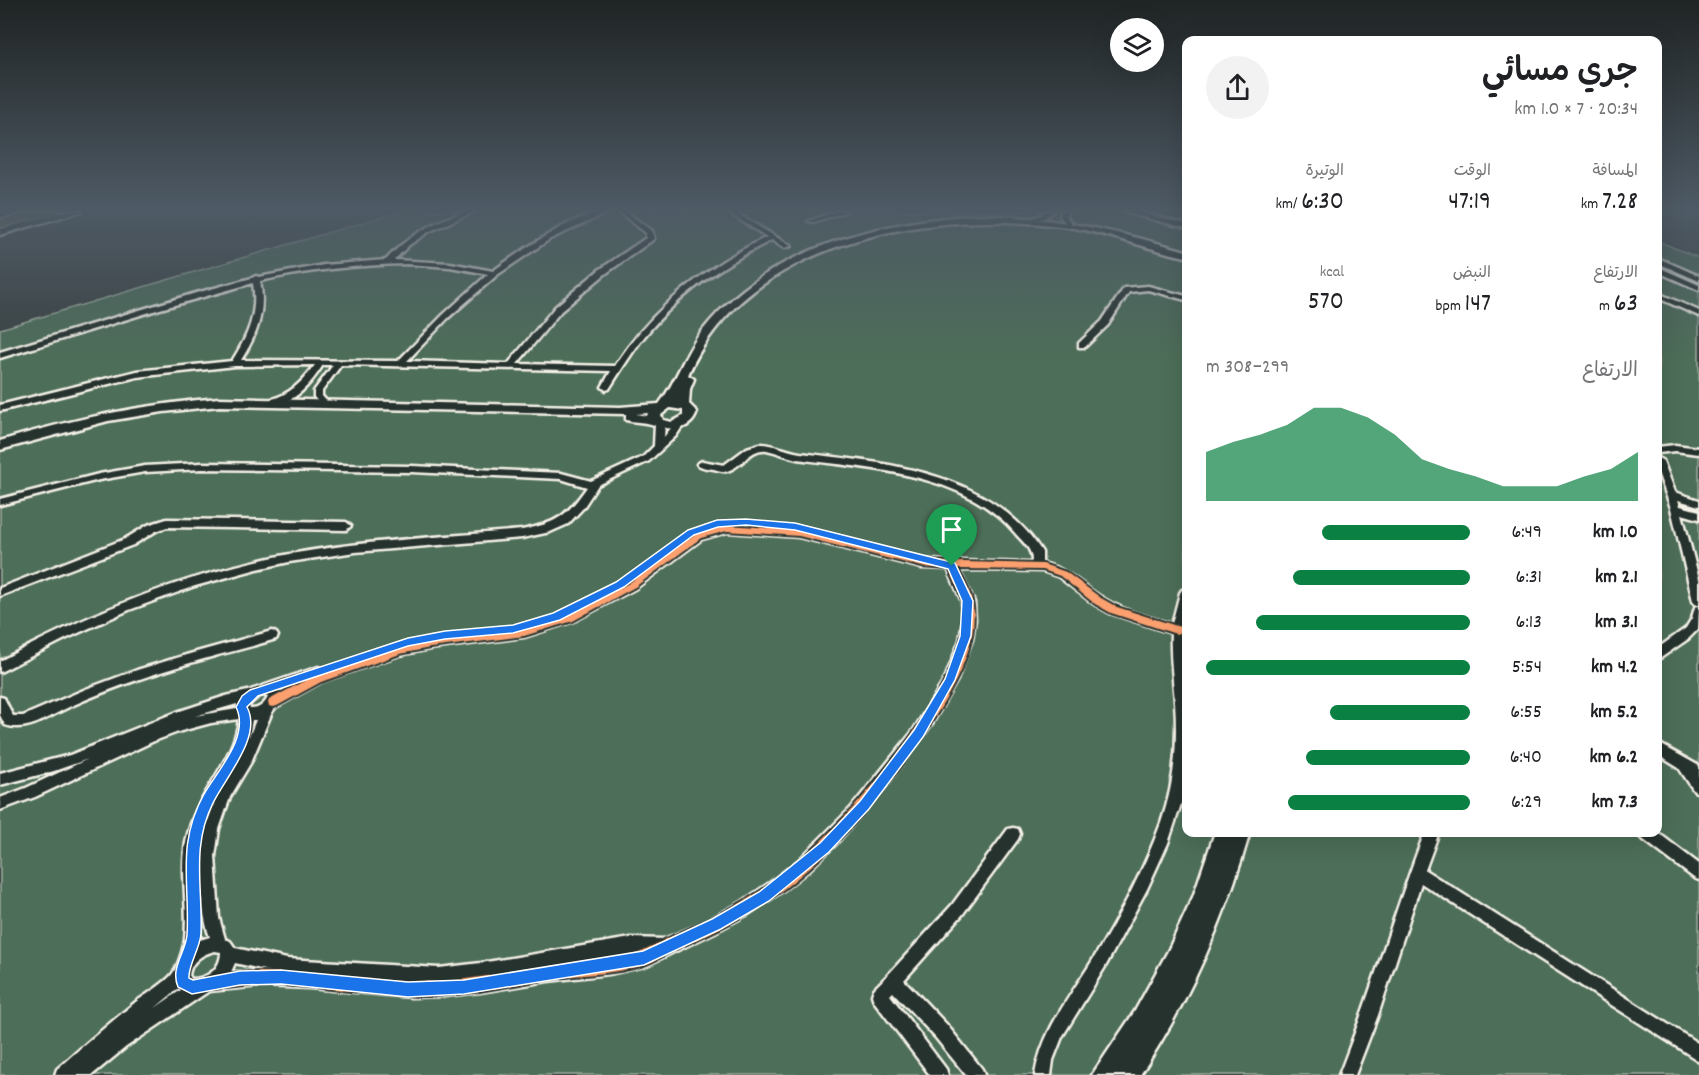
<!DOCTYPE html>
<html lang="ar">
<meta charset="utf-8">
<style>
body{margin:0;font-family:Dekko,"Playpen Sans Arabic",sans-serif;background:#f2f2f2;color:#202124;direction:rtl;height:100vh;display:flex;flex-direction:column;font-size:22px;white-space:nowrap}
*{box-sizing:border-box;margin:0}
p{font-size:20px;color:#757577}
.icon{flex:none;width:33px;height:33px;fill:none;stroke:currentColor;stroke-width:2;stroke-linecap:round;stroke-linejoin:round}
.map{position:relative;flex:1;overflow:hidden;direction:ltr}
.sheet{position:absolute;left:1182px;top:36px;width:480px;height:801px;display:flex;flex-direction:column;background:#fff;border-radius:12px;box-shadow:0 6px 24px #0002;direction:rtl}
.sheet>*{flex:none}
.controls{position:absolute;left:1110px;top:18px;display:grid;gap:12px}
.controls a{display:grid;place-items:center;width:54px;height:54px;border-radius:50%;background:#fff;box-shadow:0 6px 24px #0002;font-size:30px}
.pin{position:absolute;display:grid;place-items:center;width:51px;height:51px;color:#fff;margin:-62px -26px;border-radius:50% 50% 50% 0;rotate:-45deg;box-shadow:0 0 6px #0007}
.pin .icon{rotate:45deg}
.round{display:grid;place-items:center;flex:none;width:63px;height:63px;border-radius:32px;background:#f2f2f2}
.overview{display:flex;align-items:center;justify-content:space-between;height:102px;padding:0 24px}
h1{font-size:33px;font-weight:600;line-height:45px}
.figures{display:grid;grid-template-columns:repeat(3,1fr);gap:9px;height:102px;padding:6px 24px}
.figures div{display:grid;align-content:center}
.figures b{font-size:26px;font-weight:600}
.figures small{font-size:16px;font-weight:400}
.figures p{font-size:16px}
.chart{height:168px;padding:12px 24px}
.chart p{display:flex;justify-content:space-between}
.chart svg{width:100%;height:108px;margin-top:6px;fill:#0b8043;opacity:.7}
ul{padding:0 24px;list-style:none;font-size:20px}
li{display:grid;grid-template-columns:96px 72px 1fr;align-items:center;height:45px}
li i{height:15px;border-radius:8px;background:#0b8043}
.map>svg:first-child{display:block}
.green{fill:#4d6e59;stroke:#a0b0a0;stroke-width:1.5}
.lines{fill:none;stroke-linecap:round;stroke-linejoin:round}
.street-casing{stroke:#f4f1e8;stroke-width:5}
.secondary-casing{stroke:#f4f1e8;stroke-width:5}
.highway-casing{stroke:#f4f1e8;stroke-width:4}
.street{fill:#26332d;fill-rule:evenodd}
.secondary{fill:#26332d;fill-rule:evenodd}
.highway{fill:#6f714a;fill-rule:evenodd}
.cycleway-casing{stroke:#26332d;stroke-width:4}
.cycleway{fill:#fca06f;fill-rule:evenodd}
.route{fill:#1a73e8;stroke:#fff;stroke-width:1.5;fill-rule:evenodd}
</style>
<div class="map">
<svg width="1699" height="1075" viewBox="0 0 1699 1075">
<rect width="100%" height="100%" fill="#394141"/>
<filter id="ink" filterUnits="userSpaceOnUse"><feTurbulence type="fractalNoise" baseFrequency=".0167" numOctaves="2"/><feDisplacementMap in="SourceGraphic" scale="12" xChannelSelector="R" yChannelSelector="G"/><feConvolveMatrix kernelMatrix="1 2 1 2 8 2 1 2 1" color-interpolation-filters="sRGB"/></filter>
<g filter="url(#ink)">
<!-- green -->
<polygon class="green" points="402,211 1186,211 1186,832 1658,832 1658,241 1699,258 1699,1075 0,1075 0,329"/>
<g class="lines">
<!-- street casing -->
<g class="street-casing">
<g id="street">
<path d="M467,211H476L430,231L409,245L394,260L450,263L493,271C519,252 581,209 611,211L550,239L497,275L448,318L407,361L508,364L555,307L599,270L646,238V233L618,211H625L652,231L654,239L605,274L561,311L517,364L615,366C652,308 705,267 767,237L726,211H733L791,246L784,248L772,240C721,265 675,297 640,342C629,357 619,373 609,389L606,390L602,387L611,371L341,365L322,391V396L329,404L325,407L322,406L314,397V391L333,365H323C311,383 294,406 269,404V400C290,395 302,382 315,365L235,366L137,377L0,411V405L137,371L232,361C248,336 258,313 253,283L160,309L0,358V352L196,293L252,278L256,276L259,277L324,265L386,260C408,235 436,221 467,211ZM407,264L450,267L488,274L443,315L398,361L241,360C257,335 266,312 260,281C309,270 357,265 407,264Z"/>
<polygon points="838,211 847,211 813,222 808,221"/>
<polygon points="1046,211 1053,211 1045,218 1032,221 1029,219 1041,215"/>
<polygon points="1061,211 1067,211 1066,216 1072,224 1071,225 1067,225 1060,216"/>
<polygon points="1123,211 1133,211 1186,224 1186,228 1124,212"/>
<polygon points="1658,258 1699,276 1699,281 1658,263"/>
<polygon points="1658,267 1699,285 1699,290 1658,272"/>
<polygon points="1148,286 1186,296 1186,300 1148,290 1129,292 1108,325 1085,347 1079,347 1079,343 1102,321 1124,288"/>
<polygon points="1658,293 1699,311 1699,316 1658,298"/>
<path d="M660,421L665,424L664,437L675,423H681L683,425L676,436L649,461L598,485L583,508L568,524L550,532L522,538L355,552L289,562L257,569L195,586L129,610L65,639L0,672V661C91,612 188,573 290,554C367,540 445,537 522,530C557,523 566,517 587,487L561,479L412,472L202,469L145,472L99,480L0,505V499L99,474L145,466L202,463L412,466L561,473L591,481L643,457L654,446L655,424Z"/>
<path d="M760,444C774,444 786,451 800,453C887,463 990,471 1042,552V563C1072,570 1081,586 1106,600C1126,612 1150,617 1172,624L1180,593L1182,590L1186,589V607L1184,620L1182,647L1186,694V777L1182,801L1168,843L1147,889L1105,967L1062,1037L1053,1060L1051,1075H1035C1042,1030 1071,996 1094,958C1120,915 1144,870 1161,823C1175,783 1178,743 1175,701C1173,678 1170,656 1171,633L1110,613L1094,604L1059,577L1042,571L959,570L974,602L975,620L972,640L957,680L933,722L886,786L835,845L809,870L781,892L750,913L715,932L645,966L609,974L548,981L480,992L445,996L411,997L310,988L260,986L209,991L126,1047L92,1075H55L57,1069C83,1046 110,1023 137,1001C146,995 168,981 173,973C178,967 184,947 185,939C189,903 178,865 189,830C200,790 234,761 239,719L211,723L181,731L154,741L35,797L0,810V798L26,788L88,759L54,771L0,785V773L70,755L177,712L226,696L248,691L318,667L322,669L324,672L399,645L430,639L524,627L566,615L628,582L694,533L727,524L799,529L922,560L1030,563L1032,561C1032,549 1024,543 1016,534C965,472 870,469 797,459C787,457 777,452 767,450C749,448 743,467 727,471C723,472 718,470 714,469C708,468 702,468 697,464L702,461L724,465L747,448ZM727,532L799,537L922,568L948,569L962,602L963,620L960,640L945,679L913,731L851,808L799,860L771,882L740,903L705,922L664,939L631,938L481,963L439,968L287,959L235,948L230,941L225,939L219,918L215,856L219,829L230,797L251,762L272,712L276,707L321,682L400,655L430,649L524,637L574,621L636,588L702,539ZM298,684L280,693L278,690ZM264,695L268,697C265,704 258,710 250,709L249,705L258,697ZM237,704V709L195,716ZM252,720H256L249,737ZM215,802C212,811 208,820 205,829C198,855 200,912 210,937L200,940C204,893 189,845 215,802ZM215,951L221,952C221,969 207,979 191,979L189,975C191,961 202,954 215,951ZM634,954L591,960L631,954ZM235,963L269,971L231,972ZM179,988L181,990L155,1008Z"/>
<polygon points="1675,445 1699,448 1699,454 1675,451 1658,453 1658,447"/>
<polygon points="1658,458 1663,461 1675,492 1699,500 1699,506 1678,500 1680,506 1699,511 1699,519 1682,514 1699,579 1699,605 1695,604 1693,601 1671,508 1658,472"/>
<polygon points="167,519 346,522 351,526 346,530 167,527 156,531 133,545 0,596 0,588 125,539 148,525"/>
<polygon points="1699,606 1698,629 1688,639 1662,657 1658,659 1658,648 1686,628 1692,618 1695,607"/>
<path d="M272,631L276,633L278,636L276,639C257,645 237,650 218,655C168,669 117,685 69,707C49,716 28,733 5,725L0,715V697L4,698L13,716H23L86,689L137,670L193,653Z"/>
<polygon points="1658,743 1699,766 1699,793 1694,791 1679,768 1658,755"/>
<polygon points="1013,828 1018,829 1020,834 1018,839 962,915 904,980 947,1025 982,1069 984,1075 966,1075 935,1037 893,992 890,995 946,1069 948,1075 930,1075 874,1001 872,995 874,989 888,975 952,905 1008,829"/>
<path d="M1425,832H1439L1425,870L1699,1044V1061L1421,883L1378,1015L1355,1075H1339C1371,995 1394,912 1425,832Z"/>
<polygon points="1638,832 1657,832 1699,864 1699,880 1694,878 1640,837"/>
</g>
</g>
<!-- secondary casing -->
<g class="secondary-casing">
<g id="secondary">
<polygon points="67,211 82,211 0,235 0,229"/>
<path d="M977,215C1055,217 1112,230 1186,251V257C1146,249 1108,233 1068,227C935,208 748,237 688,375L694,379L690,389L689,404L697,412C690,434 668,430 651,424C643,422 634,422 626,420V414L219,406L163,412L108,421L0,450V441C72,419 144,404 219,398L620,407L659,404C677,381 684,353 703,330C769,247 877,222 977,215ZM670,408L683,410V416L672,422L663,420L661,415ZM648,413L647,416L636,414Z"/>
<path d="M1215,832H1250C1225,919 1190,1000 1140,1075H1092L1135,1011L1168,951L1193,897Z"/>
</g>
</g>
<!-- highway casing -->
<g class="highway-casing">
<polygon id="highway" points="39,211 59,211 57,214 0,228 0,220"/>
</g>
<!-- street -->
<use href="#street" class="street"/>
<!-- secondary -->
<use href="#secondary" class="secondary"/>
<!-- highway -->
<use href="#highway" class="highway"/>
<!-- cycleway casing -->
<g class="cycleway-casing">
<path id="cycleway" d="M727,525L799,530L922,561L1043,564L1066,572L1101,598L1117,607L1180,627L1181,630L1180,633L1176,634L1111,613L1095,604L1060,576L1043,570L958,569C963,579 970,590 972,601C982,645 947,699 924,734C886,790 835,851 780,892C749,915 715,931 680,947C668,952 657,961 644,965C616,974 586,974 556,978C513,984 471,995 428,996C389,996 351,991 313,987C295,986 277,984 258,985C247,985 212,991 204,988L202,983L204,978L234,973L260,972L310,974L386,981L445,982L633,955C646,951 655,945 666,939C703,922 737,908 771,884C834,839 959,700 964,620C965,601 957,586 949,569L922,567L799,536L727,531L701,538L635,587L573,621L524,636L430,648L400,654L321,682L277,706L273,707L269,706L268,703L269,700L313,676L399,646L430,640L524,628L567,615L629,583L695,534Z"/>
</g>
<!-- cycleway -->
<use href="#cycleway" class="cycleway"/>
</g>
</g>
<!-- sky -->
<linearGradient id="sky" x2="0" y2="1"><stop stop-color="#1f2424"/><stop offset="0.58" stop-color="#4e5a65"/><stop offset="1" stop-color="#4e5a65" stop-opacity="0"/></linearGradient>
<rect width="1699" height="361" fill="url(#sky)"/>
<!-- route -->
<path class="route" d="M746,519L795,523L955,563L973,601L971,636L955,680L923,737L869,809L829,852L769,901L721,929L644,965L464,994L408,997L281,984L240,985L192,994L178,987C170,968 185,954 187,935C190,882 176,845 204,794C218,770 250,736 236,707L242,696L250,690L408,638L445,631L513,625L553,613L616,582L688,530L717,520ZM746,525L795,530L948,569L962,601L960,636L945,679L914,730L860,801L820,843L759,892L712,919L643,951L464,980L408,982L281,970L240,971L193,980L189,978C188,966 200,948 201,934C203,887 191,847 213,803C225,778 263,736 247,707L258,696L408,646L445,639L513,633L560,620L624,587L694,535L718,527Z"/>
</svg>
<div class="controls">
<a><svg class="icon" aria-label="layers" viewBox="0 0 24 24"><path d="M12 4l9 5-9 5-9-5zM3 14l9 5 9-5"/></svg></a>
</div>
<div class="pin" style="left:952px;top:566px;background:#1e9e55"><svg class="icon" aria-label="arrive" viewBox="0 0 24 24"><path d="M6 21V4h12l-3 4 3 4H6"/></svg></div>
<section class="sheet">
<div class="overview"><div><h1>جري مسائي</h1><p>20:34 · 7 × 1.0 km</p></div><a class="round"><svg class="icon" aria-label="share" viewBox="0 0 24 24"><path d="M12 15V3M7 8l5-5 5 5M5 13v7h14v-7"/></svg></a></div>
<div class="figures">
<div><p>المسافة</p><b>7.28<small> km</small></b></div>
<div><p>الوقت</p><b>47:19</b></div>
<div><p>الوتيرة</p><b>6:30<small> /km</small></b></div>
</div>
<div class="figures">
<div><p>الارتفاع</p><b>63<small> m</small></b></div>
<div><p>النبض</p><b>147<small> bpm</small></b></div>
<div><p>kcal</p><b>570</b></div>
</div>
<div class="chart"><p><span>الارتفاع</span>299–308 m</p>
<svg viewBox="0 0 160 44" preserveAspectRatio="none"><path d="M0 44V24L10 20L20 17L30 13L40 6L50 6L60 10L70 17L80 27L90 31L100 34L110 38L120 38L130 38L140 34L150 31L160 24V44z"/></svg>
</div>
<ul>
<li><b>1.0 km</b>6:49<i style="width:56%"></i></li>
<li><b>2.1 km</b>6:31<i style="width:67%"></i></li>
<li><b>3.1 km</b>6:13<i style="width:81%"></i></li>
<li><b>4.2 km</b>5:54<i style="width:100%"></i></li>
<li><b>5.2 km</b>6:55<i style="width:53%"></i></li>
<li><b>6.2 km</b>6:40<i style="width:62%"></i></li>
<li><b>7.3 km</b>6:29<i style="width:69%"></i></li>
</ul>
</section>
</div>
